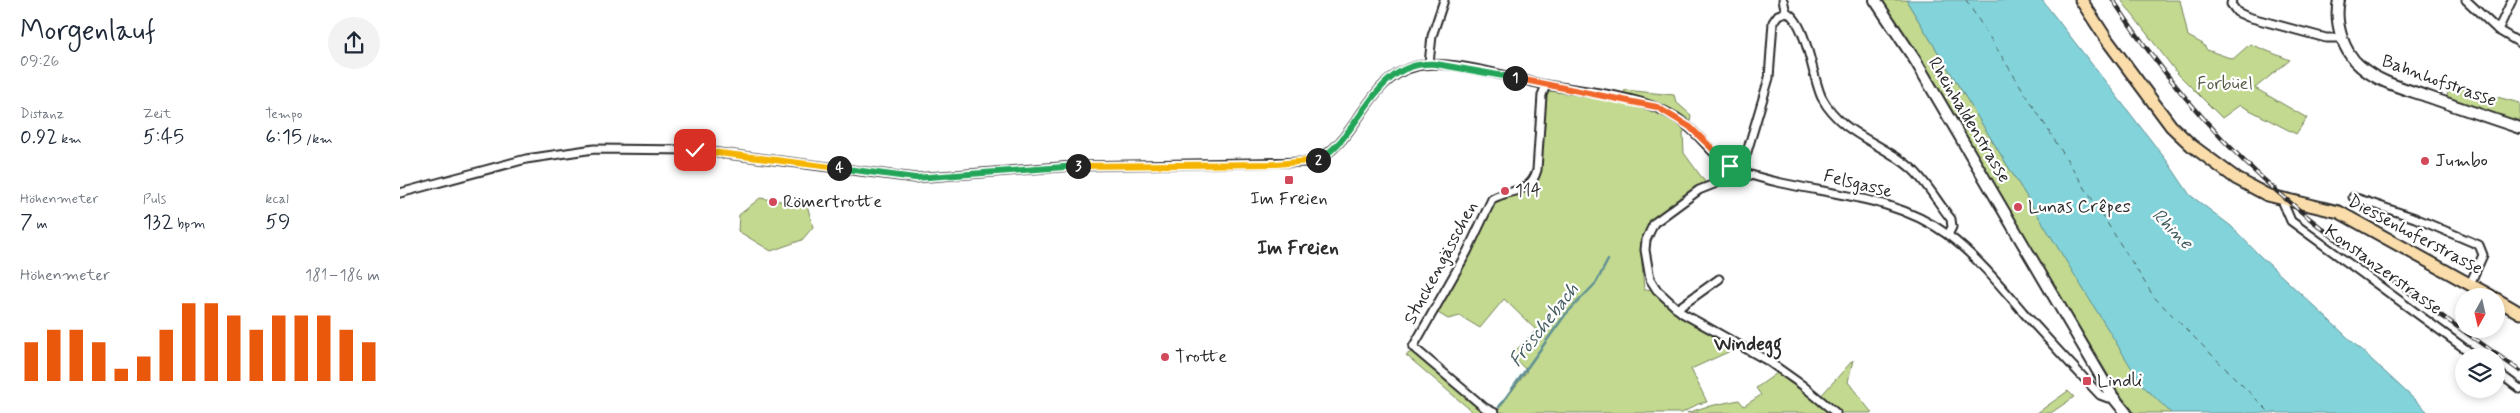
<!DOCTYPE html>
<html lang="de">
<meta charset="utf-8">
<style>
body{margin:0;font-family:Mynerve,sans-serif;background:#f2f2f3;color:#1f2937;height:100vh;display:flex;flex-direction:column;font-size:19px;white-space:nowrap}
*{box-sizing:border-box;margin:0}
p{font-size:16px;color:#747a83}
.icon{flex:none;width:28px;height:28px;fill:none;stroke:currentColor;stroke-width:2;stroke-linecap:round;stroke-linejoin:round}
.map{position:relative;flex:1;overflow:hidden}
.panel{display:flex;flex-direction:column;background:#fff;width:400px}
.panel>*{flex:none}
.needle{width:32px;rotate:188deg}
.fabs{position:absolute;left:2055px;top:288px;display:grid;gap:10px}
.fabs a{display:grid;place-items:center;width:50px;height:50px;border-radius:50%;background:#fff;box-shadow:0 2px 8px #0003;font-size:25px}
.pin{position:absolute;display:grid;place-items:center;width:42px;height:42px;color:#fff;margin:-21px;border-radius:10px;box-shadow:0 2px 8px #0006}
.km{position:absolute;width:25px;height:25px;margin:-12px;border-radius:50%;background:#222;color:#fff;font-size:14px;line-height:25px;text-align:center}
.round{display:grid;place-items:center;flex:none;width:52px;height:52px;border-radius:26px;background:#f2f2f3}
.head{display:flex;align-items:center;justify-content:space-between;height:85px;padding:0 20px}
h1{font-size:28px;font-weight:600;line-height:38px}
.figures{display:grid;grid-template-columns:repeat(3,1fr);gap:8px;height:85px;padding:5px 20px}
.figures div{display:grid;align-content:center}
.figures b{font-size:21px;font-weight:600}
.figures small{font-size:14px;font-weight:400}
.figures p{font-size:14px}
.chart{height:140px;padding:10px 20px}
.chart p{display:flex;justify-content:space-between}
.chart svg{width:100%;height:90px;margin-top:5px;stroke:#ea580c;stroke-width:6}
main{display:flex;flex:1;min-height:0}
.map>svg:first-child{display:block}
.green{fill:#c2d98f;stroke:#76825d}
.water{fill:#83d4da;stroke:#609094}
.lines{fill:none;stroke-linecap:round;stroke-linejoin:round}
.stream{stroke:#609094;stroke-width:2.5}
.ferry{stroke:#455e60;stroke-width:1;stroke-dasharray:6 5;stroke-linecap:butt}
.street-casing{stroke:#2b2b2b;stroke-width:11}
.secondary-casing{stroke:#2b2b2b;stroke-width:14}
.primary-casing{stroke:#2b2b2b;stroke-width:15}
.street{stroke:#fff;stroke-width:7}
.secondary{stroke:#fff;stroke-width:10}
.primary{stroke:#faddab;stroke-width:11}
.rail-casing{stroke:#2b2b2b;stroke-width:4.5}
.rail{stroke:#fff;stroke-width:2.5;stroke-dasharray:8;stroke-linecap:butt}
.split-1-casing{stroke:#fff;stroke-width:10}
.split-2-casing{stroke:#fff;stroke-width:10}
.split-3-casing{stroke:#fff;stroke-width:10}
.split-4-casing{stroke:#fff;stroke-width:10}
.split-5-casing{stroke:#fff;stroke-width:10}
.split-1{stroke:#f0652b;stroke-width:6}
.split-2{stroke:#22a559;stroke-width:6}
.split-3{stroke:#f5b400;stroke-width:6}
.split-4{stroke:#22a559;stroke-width:6}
.split-5{stroke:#f5b400;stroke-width:6}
.poi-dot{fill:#d1495b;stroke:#fff;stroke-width:2}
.labels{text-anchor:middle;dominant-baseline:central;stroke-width:4.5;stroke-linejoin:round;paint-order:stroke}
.street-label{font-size:18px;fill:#2b2b2b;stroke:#fff}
.park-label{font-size:18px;fill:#585f49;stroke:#fff}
.poi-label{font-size:18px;fill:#2b2b2b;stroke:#fff;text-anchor:start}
.water-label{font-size:19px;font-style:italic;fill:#455e60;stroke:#fff}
.neighbourhood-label{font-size:19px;font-weight:bold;fill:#2b2b2b;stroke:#fff}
</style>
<main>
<section class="panel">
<div class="head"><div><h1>Morgenlauf</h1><p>09:26</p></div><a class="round"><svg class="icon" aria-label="share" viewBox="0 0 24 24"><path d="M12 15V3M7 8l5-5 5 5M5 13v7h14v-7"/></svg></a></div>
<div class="figures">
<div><p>Distanz</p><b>0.92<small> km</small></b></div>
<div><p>Zeit</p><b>5:45</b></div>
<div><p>Tempo</p><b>6:15<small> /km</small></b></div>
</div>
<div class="figures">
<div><p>Höhenmeter</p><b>7<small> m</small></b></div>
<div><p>Puls</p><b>132<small> bpm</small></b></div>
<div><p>kcal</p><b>59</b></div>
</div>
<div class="chart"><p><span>Höhenmeter</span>181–186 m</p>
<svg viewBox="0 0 160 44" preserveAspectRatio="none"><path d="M5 44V25M15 44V19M25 44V19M35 44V25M45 44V38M55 44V32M65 44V19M75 44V6M85 44V6M95 44V12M105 44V19M115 44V12M125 44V12M135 44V12M145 44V19M155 44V25"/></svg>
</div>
</section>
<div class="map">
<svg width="2120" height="413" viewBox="0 0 2120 413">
<rect width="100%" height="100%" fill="#fff"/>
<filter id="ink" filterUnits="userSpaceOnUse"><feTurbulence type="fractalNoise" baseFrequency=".02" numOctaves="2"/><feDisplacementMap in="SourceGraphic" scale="10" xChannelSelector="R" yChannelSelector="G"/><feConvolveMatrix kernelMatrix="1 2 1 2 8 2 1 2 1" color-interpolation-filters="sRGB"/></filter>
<g filter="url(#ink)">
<!-- green -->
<g class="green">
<polygon points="1480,0 1506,0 1742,384 1771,413 1735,413 1719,393 1510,46"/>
<polygon points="1721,0 1780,0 1788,36 1803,44 1807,50 1833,59 1850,44 1890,60 1855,88 1907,118 1896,134 1840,105 1822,118 1777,73"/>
<polygon points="2051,85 2120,103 2120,123 2046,98"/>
<path d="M1157,88L1221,101L1225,90L1274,95L1276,102L1291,115L1290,123L1283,133L1284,153L1305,182L1249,226L1241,251L1244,290L1256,289L1276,313L1337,348L1291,369L1307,402L1298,404L1282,413H1104L1097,411L1127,371L1111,355L1136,330L1104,299L1080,328L1060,316L1048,319L1036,312L1093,203C1110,190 1132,196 1140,172L1144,101L1149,92Z"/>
<polygon points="360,198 407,205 413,227 402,240 371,251 338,231 339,215"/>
<polygon points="1013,351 1087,413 1074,413 1006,355"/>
<polygon points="1453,360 1448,382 1472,413 1287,413 1305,407 1339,400 1344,406 1361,395 1356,388 1380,371 1418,399"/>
<polygon points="1668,391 1674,397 1651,413 1637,413"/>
</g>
<!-- water -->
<polygon class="water" points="1506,0 1642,0 1767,161 1790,195 1831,226 1859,255 2029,413 1771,413 1742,385"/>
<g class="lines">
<!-- stream -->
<polyline class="stream" points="1099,407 1165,315 1196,283 1208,260"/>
<!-- ferry -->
<polyline class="ferry" points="1566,0 1754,297 1870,413"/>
<!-- street casing -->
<g class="street-casing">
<g id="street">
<polyline points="1383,0 1386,12"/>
<polyline points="1832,0 1831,4 1837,12 1848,17 1926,38 1942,38"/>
<polyline points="2066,0 2098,30 2120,43"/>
<polyline points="2098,30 2112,0"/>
<polyline points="1029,63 1032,36 1044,0"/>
<path d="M0,193L126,159L194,149L295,150L515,178L674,166L913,162C959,142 966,77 1017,66C1050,58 1113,79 1147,85C1188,92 1237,95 1274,116C1299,130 1315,163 1342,172C1410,196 1487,190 1548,235C1576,256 1600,285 1623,312C1648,340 1674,368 1700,395L1708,398L1713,397"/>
<polyline points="1953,197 2015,218 2079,245 2083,255 2070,284"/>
<polyline points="1882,200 1891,221 2075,356"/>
<polyline points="1277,309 1319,279"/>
<polyline points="2096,371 2120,389"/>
<path d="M1095,413L1085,408L1013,347L1067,252L1092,199C1111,188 1130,195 1137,170L1142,95L1146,85"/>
<path d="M1436,413L1402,385L1368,361L1282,313L1257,290L1250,279L1245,250L1246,240L1254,223L1299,190L1337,175L1341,172L1369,78L1373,22L1378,15L1386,12C1407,21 1412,78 1422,98C1442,135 1481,142 1511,168C1526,181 1538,203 1551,219L1552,227L1548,235"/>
</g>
</g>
<!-- secondary casing -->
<g class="secondary-casing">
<g id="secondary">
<polyline points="1475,0 1515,60 1713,397 1726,413"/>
<path d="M1939,0C1934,22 1943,52 1960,66C1979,83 2006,89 2029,97C2060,108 2090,118 2120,128"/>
</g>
</g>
<!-- primary casing -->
<g class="primary-casing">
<g id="primary">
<polyline points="1681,0 1707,40 1771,126 1791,145 1837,179 1867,195 1939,212 2091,296"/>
<polyline points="2096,299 2120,313"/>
</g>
</g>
<!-- street -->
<use href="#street" class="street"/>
<!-- secondary -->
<use href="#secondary" class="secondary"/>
<!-- primary -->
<use href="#primary" class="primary"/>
<!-- rail casing -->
<g class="rail-casing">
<path id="rail" d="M1713,0C1756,65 1805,126 1863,179C1942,250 2034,309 2120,371"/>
</g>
<!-- rail -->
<use href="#rail" class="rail"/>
</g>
</g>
<g class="lines" filter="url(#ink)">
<!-- split-1 casing -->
<g class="split-1-casing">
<polyline id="split-1" points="1115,78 1257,107 1290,127 1330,166"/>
</g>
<!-- split-2 casing -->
<g class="split-2-casing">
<path id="split-2" d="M918,160C963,135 973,59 1036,64L1115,78"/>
</g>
<!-- split-3 casing -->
<g class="split-3-casing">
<polyline id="split-3" points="678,166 877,164 918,160"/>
</g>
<!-- split-4 casing -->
<g class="split-4-casing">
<polyline id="split-4" points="439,168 515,178 678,166"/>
</g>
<!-- split-5 casing -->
<g class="split-5-casing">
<polyline id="split-5" points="295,150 439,168"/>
</g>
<!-- split-1 -->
<use href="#split-1" class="split-1"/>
<!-- split-2 -->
<use href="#split-2" class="split-2"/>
<!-- split-3 -->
<use href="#split-3" class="split-3"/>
<!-- split-4 -->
<use href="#split-4" class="split-4"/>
<!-- split-5 -->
<use href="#split-5" class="split-5"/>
</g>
<!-- markers -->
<g class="poi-dot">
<circle cx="2025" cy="161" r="5"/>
<rect x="884" y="175" width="10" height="10" rx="2.5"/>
<circle cx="1105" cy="191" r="5"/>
<circle cx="373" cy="202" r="5"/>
<circle cx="1618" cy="207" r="5"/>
<circle cx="765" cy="357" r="5"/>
<rect x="1682" y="376" width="10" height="10" rx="2.5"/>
</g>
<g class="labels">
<!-- street labels -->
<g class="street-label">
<text transform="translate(2039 81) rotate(20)">Bahnhofstrasse</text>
<text transform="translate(1569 120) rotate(59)">Rheinhaldenstrasse</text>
<text transform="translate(1458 184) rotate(14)">Felsgasse</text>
<text transform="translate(2015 235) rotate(28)">Diessenhoferstrasse</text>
<text transform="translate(1041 263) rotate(-62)">Stuckengässchen</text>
<text transform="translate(1983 270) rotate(36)">Konstanzerstrasse</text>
</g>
<!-- park labels -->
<g class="park-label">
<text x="1825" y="84">Forbüel</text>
</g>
<!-- poi labels -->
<g class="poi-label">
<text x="2035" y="161">Jumbo</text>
<text x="1115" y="191">114</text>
<text x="889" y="199" text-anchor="middle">Im Freien</text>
<text x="383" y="202">Römertrotte</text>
<text x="1628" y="207">Lunas Crêpes</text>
<text x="775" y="357">Trotte</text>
<text x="1697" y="381">Lindli</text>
</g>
<!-- water labels -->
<g class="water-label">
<text transform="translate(1772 229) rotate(45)">Rhine</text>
<text transform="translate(1144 325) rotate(-52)">Fröschebach</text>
</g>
<!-- neighbourhood labels -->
<g class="neighbourhood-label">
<text x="898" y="248">Im Freien</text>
<text x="1348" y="344">Windegg</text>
</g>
</g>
</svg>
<div class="fabs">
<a><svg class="needle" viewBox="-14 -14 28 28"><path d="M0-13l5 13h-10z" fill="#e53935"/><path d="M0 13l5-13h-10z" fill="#747a83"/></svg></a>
<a><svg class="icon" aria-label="layers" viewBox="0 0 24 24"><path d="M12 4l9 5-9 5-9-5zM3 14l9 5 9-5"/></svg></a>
</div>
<div class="pin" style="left:1330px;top:166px;background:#1e9e55"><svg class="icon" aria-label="arrive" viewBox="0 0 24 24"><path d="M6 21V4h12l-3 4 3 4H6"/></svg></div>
<div class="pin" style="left:295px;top:150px;background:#d93025"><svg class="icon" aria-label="check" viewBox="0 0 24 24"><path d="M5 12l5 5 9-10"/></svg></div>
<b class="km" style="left:1115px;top:78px">1</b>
<b class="km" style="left:918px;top:160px">2</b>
<b class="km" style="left:678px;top:166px">3</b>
<b class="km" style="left:439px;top:168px">4</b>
</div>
</main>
